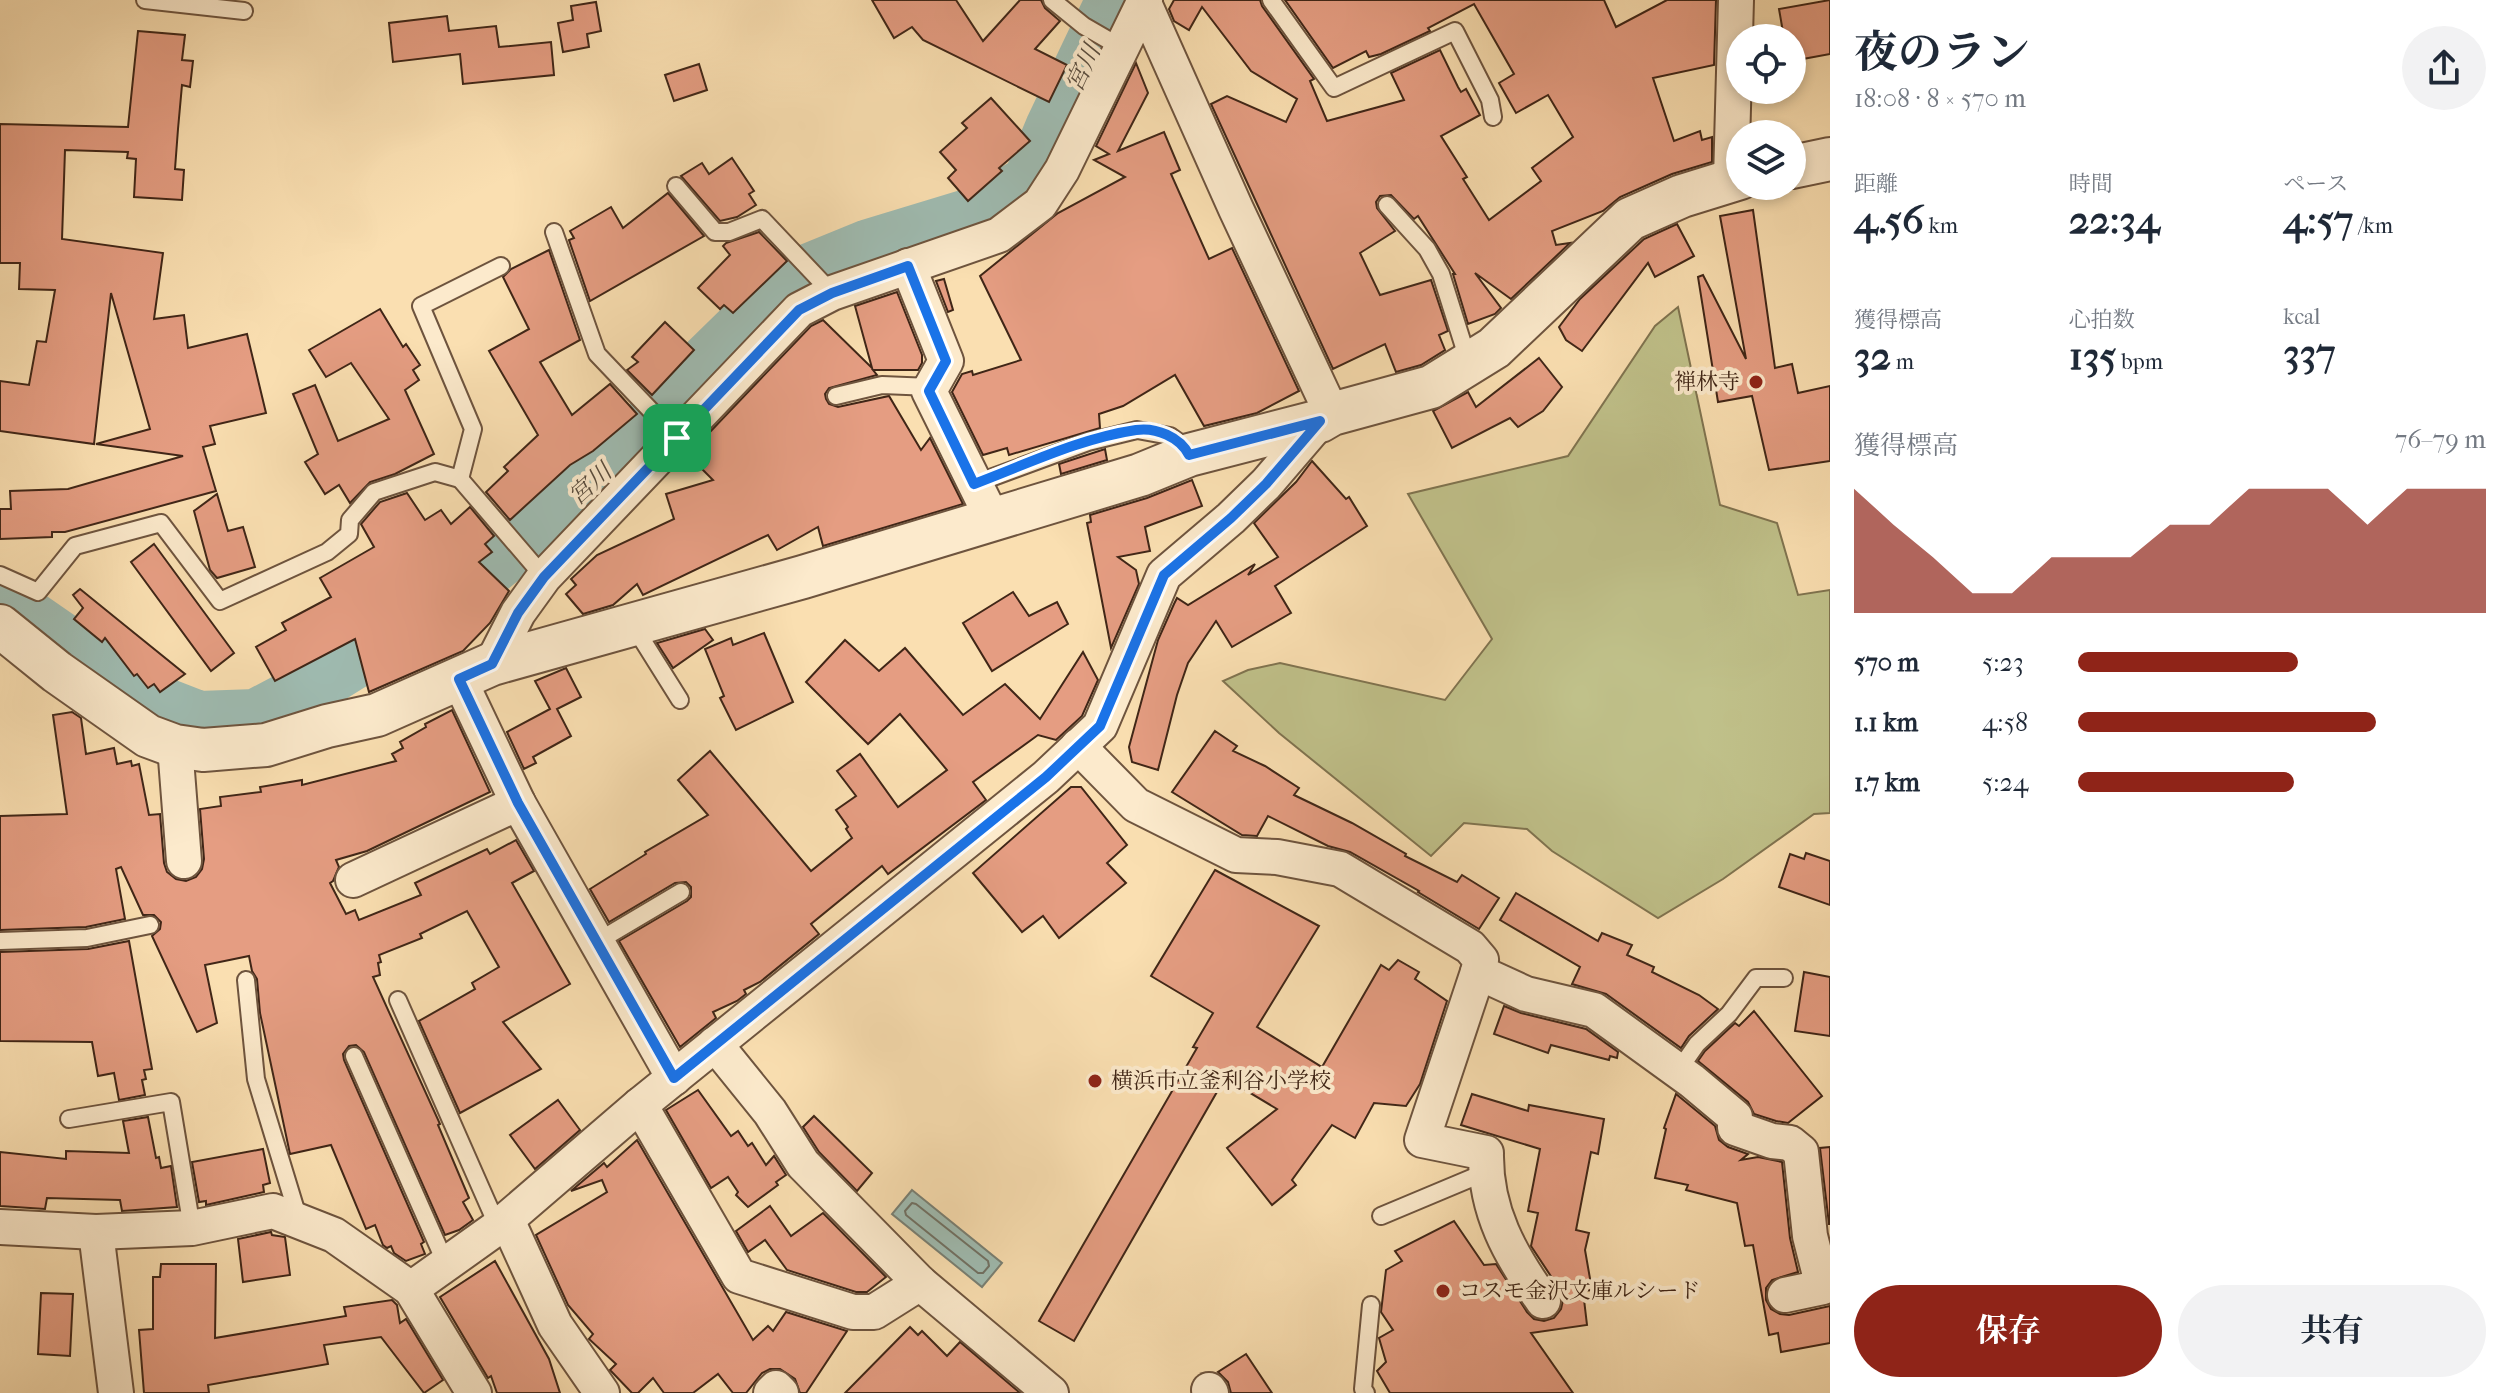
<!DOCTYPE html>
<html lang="ja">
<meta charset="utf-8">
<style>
body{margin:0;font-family:"IM FELL French Canon","Noto Serif JP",serif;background:#f2f2f3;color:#1f2937;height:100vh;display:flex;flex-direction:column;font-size:30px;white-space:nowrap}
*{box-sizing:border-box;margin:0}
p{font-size:26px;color:#747a83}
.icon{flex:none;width:44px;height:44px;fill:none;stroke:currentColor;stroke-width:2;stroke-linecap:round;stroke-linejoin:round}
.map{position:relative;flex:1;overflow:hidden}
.drawer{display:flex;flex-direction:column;background:#fff;width:680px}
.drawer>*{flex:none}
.fabs{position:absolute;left:1726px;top:24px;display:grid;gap:16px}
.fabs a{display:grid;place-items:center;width:80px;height:80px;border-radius:50%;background:#fff;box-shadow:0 4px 12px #0003;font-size:40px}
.pin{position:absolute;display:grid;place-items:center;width:68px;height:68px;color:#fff;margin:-34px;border-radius:16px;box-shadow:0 4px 12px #0006}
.round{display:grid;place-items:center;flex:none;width:84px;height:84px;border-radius:42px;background:#f2f2f3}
.summary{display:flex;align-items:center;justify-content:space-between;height:136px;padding:0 24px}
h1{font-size:44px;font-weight:700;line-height:60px}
.metrics{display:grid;grid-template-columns:repeat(3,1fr);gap:12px;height:136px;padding:8px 24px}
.metrics div{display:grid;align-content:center}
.metrics b{font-size:40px;font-weight:700}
.metrics small{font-size:22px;font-weight:400}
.metrics p{font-size:22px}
.chart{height:224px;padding:16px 24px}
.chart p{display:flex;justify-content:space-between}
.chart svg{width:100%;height:144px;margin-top:8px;fill:#8f2418;opacity:.7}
.cta{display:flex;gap:16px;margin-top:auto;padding:16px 24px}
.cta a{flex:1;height:92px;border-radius:48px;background:#8f2418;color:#fff;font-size:32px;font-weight:700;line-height:92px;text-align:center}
.cta a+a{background:#f2f2f3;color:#1f2937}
ul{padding:0 24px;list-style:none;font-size:26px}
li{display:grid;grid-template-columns:128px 96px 1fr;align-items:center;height:60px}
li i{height:20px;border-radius:10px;background:#8f2418}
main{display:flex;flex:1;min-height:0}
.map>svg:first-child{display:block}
.green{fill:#c0c18a;stroke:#807450;stroke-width:2}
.water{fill:#9fbcb2;stroke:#798074;stroke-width:2}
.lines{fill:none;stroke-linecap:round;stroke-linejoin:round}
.shore{stroke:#707164;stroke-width:2}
.river{stroke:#9fbcb2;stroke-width:56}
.building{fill:#e59d82;stroke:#402617;stroke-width:2}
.service-casing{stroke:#6e543e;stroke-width:20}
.minor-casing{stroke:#6e543e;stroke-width:38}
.tertiary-casing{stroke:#6e543e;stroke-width:46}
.service{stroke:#fceacc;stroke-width:16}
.minor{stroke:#fceacc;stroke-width:34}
.tertiary{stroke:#fceacc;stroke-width:42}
.route-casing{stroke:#fff;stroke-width:16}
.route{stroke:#1a73e8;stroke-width:10}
.poi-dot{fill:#8f2418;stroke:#fceacc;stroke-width:3}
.labels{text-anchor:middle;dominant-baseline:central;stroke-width:8;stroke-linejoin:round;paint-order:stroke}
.poi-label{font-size:22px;fill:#402617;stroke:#fceacc;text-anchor:start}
.water-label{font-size:24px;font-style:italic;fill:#584c3e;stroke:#fceacc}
</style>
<main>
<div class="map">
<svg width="1830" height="1393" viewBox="0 0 1830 1393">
<rect width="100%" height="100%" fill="#fadfb1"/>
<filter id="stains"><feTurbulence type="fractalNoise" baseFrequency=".0025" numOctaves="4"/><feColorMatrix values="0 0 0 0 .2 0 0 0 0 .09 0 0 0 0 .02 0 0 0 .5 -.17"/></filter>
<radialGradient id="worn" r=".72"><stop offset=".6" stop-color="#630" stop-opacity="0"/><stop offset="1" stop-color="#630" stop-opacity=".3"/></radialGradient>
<!-- green -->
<polygon class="green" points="1678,307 1720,505 1777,523 1798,595 1830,590 1830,813 1814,814 1723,879 1658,918 1552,851 1527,829 1464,823 1431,856 1279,733 1223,681 1248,670 1280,663 1445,700 1492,639 1408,494 1568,456 1655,326"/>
<!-- water -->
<polygon class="water" points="912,1190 1002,1263 982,1287 892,1214"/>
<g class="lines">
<!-- shore -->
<polygon class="shore" points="912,1203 916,1204 988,1261 989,1266 983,1273 978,1273 906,1215 905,1211"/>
<!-- river -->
<polyline class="river" points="0,599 9,604 145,698 199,719 256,717 309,689 444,605 601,477 702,367 793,278 869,247 971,216 1030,183 1053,128 1114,0"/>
</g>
<!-- building -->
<g class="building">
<polygon points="872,0 956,0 983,41 1020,0 1041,0 1045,8 1060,21 1035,49 1067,65 1049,102 923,40 912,27 894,38"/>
<polygon points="1174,0 1260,0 1262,6 1314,79 1310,81 1327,121 1404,100 1391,73 1440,50 1458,87 1461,92 1466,89 1480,115 1441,136 1467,177 1463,179 1489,220 1541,181 1532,168 1573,137 1548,95 1516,113 1499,83 1514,74 1474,4 1428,28 1430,31 1381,54 1369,57 1366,51 1333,68 1285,0 1604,0 1616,27 1667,0 1716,0 1714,65 1653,78 1674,141 1700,131 1702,140 1712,137 1712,162 1672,174 1620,197 1603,211 1552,231 1556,245 1570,243 1511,299 1475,273 1501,308 1495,314 1468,324 1453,274 1455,274 1418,216 1414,219 1391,195 1380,196 1376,202 1377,208 1395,231 1360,253 1380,295 1431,280 1448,331 1439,335 1445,350 1421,365 1396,372 1385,344 1333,369 1211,104 1227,96 1286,122 1297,99 1251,71 1202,7 1189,30 1174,21 1169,9"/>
<polygon points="1830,0 1830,54 1792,61 1792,38 1784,38 1779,9"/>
<polygon points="596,2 601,31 587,34 589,47 563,52 558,23 573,20 571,6"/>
<polygon points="447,16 449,31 496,26 499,47 551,42 554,75 463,84 460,54 393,62 389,23"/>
<polygon points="138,31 185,35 182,60 193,61 190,87 182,85 178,129 175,169 184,170 182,200 134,197 136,159 127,158 128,152 65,150 62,239 163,253 154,319 184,315 188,348 247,334 266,413 210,426 215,444 203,447 216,491 65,532 52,532 52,537 0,539 0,509 11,509 10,491 68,489 183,456 96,444 150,429 111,293 94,444 0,431 0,381 29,385 37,341 46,342 55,290 19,289 20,263 0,263 0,124 128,127"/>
<polygon points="1136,63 1148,93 1118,151 1164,132 1180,170 1171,174 1209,259 1232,248 1299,391 1257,413 1204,426 1175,375 1123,406 1099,414 1100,428 1009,455 1007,448 983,455 952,392 962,374 972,371 973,375 1021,360 980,276 1058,213 1125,177 1094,160 1109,154 1096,146"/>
<polygon points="699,64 707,90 674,101 665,75"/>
<polygon points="991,98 1030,141 999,168 1002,171 968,201 948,178 956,170 940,152 967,128 962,123"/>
<polygon points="732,158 754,191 749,194 756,205 737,217 720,221 681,176 702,163 709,174"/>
<polygon points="668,193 704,236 590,301 569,240 574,238 570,231 611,207 623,228"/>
<polygon points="1753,210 1775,368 1792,364 1798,393 1830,386 1830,461 1769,470 1752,396 1718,402 1698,277 1703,275 1746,359 1720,216"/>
<polygon points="1677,224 1694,256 1655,277 1648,263 1582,351 1566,340 1559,327 1580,299 1644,239"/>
<polygon points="759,232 787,261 733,313 724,305 720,309 698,288 730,255 723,246 726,243"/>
<polygon points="549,250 580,340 540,362 572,415 610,384 637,414 593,451 570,465 510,520 486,492 508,471 504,467 538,435 489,351 529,329 503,277 511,269"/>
<polygon points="944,279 953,310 948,312 936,281"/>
<polygon points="897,292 922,355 922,363 918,370 873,370 877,375 829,388 825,394 826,399 829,404 838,407 889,396 921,450 930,438 963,504 823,546 818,527 777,550 768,535 643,595 637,584 613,605 583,614 566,594 576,585 571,579 597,555 674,519 666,494 713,480 688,455 811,326 823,320 872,368 855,306"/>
<polygon points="380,309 403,347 406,344 420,365 413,370 419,380 405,390 434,454 395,474 370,482 350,503 339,485 325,494 305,462 318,454 293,394 315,385 338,441 389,419 351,363 326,377 309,350"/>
<polygon points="665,322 694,350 652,395 627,370 638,362 632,357"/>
<polygon points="1539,358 1562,387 1543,411 1518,427 1510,418 1452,448 1433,411 1468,392 1476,407"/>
<polygon points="1105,449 1107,460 1061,474 1059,464"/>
<polygon points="1312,461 1346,499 1349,497 1367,526 1275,586 1291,613 1232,647 1216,621 1188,663 1177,695 1158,770 1132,762 1129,747 1158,640 1174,604 1177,598 1188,605 1255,564 1248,575 1278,557 1254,523 1296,482"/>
<polygon points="1192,480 1202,506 1145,527 1150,551 1118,557 1136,570 1139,584 1111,648 1087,523 1091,522 1090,515 1147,498"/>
<polygon points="407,493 425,520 441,510 451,524 470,507 494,536 485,544 492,552 479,562 509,591 490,623 463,651 369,692 355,639 275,681 256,647 286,630 282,623 331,597 320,578 374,547 361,524 380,502"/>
<polygon points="217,494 228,531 243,527 255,567 217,578 210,570 194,511"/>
<polygon points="154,544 234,653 211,671 131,562"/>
<polygon points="80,589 117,619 185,674 160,692 154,684 148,688 137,674 134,676 105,638 102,642 74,619 83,608 73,595"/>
<polygon points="1013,592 1029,616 1057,602 1068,624 992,671 963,623"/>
<polygon points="705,629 713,640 673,668 657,643"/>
<polygon points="764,633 793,702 736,730 720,698 724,696 705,649 731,638 733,645"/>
<polygon points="845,640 879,671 905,648 963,715 1005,684 1040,719 1083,652 1098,680 1082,716 1056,740 1038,735 973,782 986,800 888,874 882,866 811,924 819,934 760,982 744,990 746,994 737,1001 713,1012 716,1018 680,1047 619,941 687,901 691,897 691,887 686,882 675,883 609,922 590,889 646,854 645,852 708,815 678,780 710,751 811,871 852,838 846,829 848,827 836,810 856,796 837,771 860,754 898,807 947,770 900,714 868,744 806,682"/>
<polygon points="566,668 581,697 557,709 571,736 533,757 536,763 524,769 507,732 550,709 535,681"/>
<polygon points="452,710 490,792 367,851 336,860 339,867 333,881 330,883 346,914 355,910 359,920 421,895 415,883 487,849 490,854 516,840 534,871 512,883 570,984 503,1022 541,1069 460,1113 419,1021 475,989 472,983 499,967 467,911 420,934 422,938 379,955 381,962 378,963 380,975 373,977 440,1124 438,1125 469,1198 463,1202 473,1220 459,1230 445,1235 364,1052 356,1045 349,1046 343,1054 344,1060 424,1242 421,1244 425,1254 406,1261 394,1253 391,1246 387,1248 383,1245 375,1225 366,1229 331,1145 290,1154 260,1013 257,979 252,971 249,956 205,965 217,1023 197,1032 152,936 160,929 161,922 154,915 143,915 121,867 116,869 125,919 86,927 0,930 0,816 67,814 53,715 72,712 81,718 86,754 114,748 117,764 131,761 132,766 139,764 149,815 160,814 164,863 167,872 176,879 186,881 196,877 202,869 204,859 200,809 221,806 220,797 261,792 260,787 302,780 302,785 396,761 392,754 403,748 400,742 426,727 425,724"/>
<polygon points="1215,731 1237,746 1233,751 1265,766 1299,788 1294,795 1352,823 1406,854 1405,856 1457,882 1462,875 1499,898 1479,929 1418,892 1419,891 1350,852 1328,846 1268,816 1257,836 1242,835 1172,792"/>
<polygon points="1071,787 1081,787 1127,845 1107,863 1126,883 1059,938 1043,916 1022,932 973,873"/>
<polygon points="1806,853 1830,861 1830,905 1779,887 1790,854 1804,859"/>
<polygon points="1215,870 1319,926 1257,1027 1322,1067 1381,965 1389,970 1398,960 1419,972 1415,979 1447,1001 1420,1084 1406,1106 1374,1103 1355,1138 1332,1125 1292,1180 1296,1185 1272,1205 1227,1148 1277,1109 1225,1078 1074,1341 1039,1321 1197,1048 1193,1047 1213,1013 1151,976"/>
<polygon points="1516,893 1598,941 1602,933 1632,945 1627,955 1654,967 1652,972 1699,995 1718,1009 1689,1036 1681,1048 1606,994 1572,984 1580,967 1500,920"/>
<polygon points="129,941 152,1069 144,1070 146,1079 142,1080 145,1095 119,1100 114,1073 98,1076 92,1042 0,1041 0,952 88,949"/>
<polygon points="1804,972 1830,977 1830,1036 1795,1031"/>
<polygon points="1504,1006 1521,1013 1586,1029 1618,1052 1617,1058 1610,1056 1609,1060 1551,1045 1548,1053 1494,1034"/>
<polygon points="1754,1011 1822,1096 1788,1123 1776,1121 1754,1114 1748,1102 1698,1061 1705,1051 1735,1023 1739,1026"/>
<polygon points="698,1090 731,1136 738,1131 748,1146 752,1143 766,1165 774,1156 786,1175 776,1182 778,1185 748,1207 736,1195 738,1192 728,1177 711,1188 666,1110"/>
<polygon points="1472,1094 1528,1111 1529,1105 1604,1119 1598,1154 1591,1152 1576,1230 1589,1233 1585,1250 1592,1290 1583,1291 1587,1325 1531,1333 1573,1393 1390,1393 1377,1371 1386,1362 1379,1338 1393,1330 1381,1312 1386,1270 1402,1261 1395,1251 1454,1221 1484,1265 1496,1264 1527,1312 1534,1319 1544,1321 1554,1318 1561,1309 1563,1300 1560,1290 1531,1246 1538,1213 1528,1211 1540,1149 1461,1125"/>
<polygon points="1676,1094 1715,1126 1719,1140 1728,1147 1748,1154 1741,1160 1758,1157 1782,1162 1790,1238 1798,1272 1772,1280 1766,1288 1766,1300 1771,1309 1780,1314 1789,1315 1830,1306 1830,1343 1781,1352 1778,1333 1769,1335 1753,1245 1745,1246 1737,1203 1686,1190 1688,1185 1655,1178 1666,1129 1664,1128"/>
<polygon points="558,1100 580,1130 535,1169 510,1135"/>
<polygon points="814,1116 872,1173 857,1191 819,1152 803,1127"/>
<polygon points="148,1117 156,1158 159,1157 161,1168 171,1166 177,1207 122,1211 120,1200 47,1198 45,1209 0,1206 0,1152 66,1159 66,1151 129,1153 123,1121"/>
<polygon points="637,1140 753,1340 768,1326 773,1331 786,1312 847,1331 806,1393 800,1393 795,1379 780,1369 770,1369 762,1373 746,1393 733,1393 718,1374 693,1393 664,1393 653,1378 638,1393 632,1393 610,1370 616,1364 589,1339 593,1334 568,1305 536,1235 607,1192 602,1180 571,1191 604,1163 607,1167"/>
<polygon points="1830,1147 1830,1224 1829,1224 1820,1148"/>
<polygon points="263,1149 270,1183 263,1185 264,1192 206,1205 206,1201 199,1202 192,1162"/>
<polygon points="770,1206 791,1236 823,1213 886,1277 867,1292 856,1292 787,1270 765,1240 748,1252 736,1231"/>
<polygon points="271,1232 272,1235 285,1237 290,1275 243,1282 238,1239"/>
<polygon points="495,1261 549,1359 560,1393 497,1393 491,1376 488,1378 440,1297"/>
<polygon points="161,1264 216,1264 215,1338 346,1316 344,1307 392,1300 397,1305 400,1323 406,1319 443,1380 424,1393 381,1337 324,1345 328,1364 208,1385 209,1393 144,1393 139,1330 153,1329 153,1277 160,1277"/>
<polygon points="41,1293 73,1294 70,1356 38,1354"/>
<polygon points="910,1327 918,1335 922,1331 947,1356 960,1342 1020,1393 845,1393"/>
<polygon points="1246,1354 1272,1393 1231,1393 1228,1382 1218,1372"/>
</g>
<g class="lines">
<!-- service casing -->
<g class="service-casing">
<g id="service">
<polyline points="145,0 244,11"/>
<polyline points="1052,0 1084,26 1122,48"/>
<polyline points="1271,0 1334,88 1455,31 1490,100 1493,117"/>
<polyline points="676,186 715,232 729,232 762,219 832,293"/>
<polyline points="1387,205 1427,249 1441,274 1469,363"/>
<polyline points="554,232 597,354 677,438"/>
<polyline points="836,396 882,385 931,387"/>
<polyline points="460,479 544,577"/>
<polyline points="974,484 1088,442 1137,430 1170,436 1184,446 1188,453"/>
<polyline points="0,575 38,592 75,546 161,523 220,601 327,552 349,534 350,520 374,492 435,472 460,479 473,429 421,306 501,266"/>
<polyline points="633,625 680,700"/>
<polyline points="0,941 87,938 150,925"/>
<polyline points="595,943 681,892"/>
<polyline points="246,980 256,1079 299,1220"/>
<polyline points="398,1000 498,1227"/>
<polyline points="354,1056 446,1264"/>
<polyline points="1678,1071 1697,1044 1729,1014 1756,978 1784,978"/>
<polyline points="69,1119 171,1102 192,1228"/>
<polyline points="1381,1216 1486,1172"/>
<polyline points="1366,1393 1363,1389 1371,1305"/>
</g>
</g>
<!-- minor casing -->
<g class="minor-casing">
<g id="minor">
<polyline points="1144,3 1236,209 1332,414"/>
<polyline points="1731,180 1736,0"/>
<polyline points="908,266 946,361 929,391 992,518"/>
<polyline points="492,664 518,613 544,577 799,310 832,293 999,235 1040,204 1062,170 1145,0"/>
<polyline points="459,679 518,803 674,1078"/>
<polyline points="175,746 184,861"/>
<polyline points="1078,746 1136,805 1236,855 1277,857 1340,869 1470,947 1481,960 1478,972 1526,994 1594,1010 1692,1081 1735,1117 1735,1128 1772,1141 1790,1143 1801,1152 1810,1236 1823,1287 1785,1295"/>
<polyline points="353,880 518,803"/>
<path d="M1478,972L1422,1140L1486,1153C1485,1211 1510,1255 1543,1301"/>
<polyline points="715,1044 770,1112 803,1164 920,1283 1051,1393"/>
<polyline points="640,1105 739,1276 853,1312 874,1312 920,1283"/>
<polyline points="507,1220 555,1325 602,1393"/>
<polyline points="0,1227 96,1232 192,1228 273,1211 334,1235 411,1289 498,1227 640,1105 1046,777 1100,726 1164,575 1231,518 1266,484 1320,421"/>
<polyline points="96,1232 116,1393"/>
<polyline points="411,1289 474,1393"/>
<polyline points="1209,1390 1211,1393"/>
<polyline points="771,1393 776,1388 781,1393"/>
</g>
</g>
<!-- tertiary casing -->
<g class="tertiary-casing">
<g id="tertiary">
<polyline points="1792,167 1830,159"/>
<polyline points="0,626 57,672 148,736 175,746 203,750 266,745 327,726 377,715 492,664 803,577 1140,475 1189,455 1320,421 1332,414 1431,387 1494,348 1630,219 1682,196 1740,178"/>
</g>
</g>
<!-- service -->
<use href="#service" class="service"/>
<!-- minor -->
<use href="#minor" class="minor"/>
<!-- tertiary -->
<use href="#tertiary" class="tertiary"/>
</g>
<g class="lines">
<!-- route casing -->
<g class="route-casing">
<path id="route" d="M908,266L946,361L929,391L974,484C1027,464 1081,438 1136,430C1156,427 1180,437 1189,455L1320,421L1266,484L1231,518L1164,575L1100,726L1046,777L674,1078L518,803L459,679L492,664L518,613L544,577L799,310L832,293Z"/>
</g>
<!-- route -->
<use href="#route" class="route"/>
</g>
<!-- markers -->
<g class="poi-dot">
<circle cx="1756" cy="382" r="8"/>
<circle cx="1095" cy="1081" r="8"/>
<circle cx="1443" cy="1291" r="8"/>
</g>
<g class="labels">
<!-- poi labels -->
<g class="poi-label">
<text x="1740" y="382" text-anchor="end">禅林寺</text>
<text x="1111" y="1081">横浜市立釜利谷小学校</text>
<text x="1459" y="1291">コスモ金沢文庫ルシード</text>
</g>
<!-- water labels -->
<g class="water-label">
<text transform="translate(1083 68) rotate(-65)">宮川</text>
<text transform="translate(590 484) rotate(-42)">宮川</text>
</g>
</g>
<rect width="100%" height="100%" filter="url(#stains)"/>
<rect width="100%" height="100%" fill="url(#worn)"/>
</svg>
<div class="fabs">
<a><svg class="icon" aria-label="locate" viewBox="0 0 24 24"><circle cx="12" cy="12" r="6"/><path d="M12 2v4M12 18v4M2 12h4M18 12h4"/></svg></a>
<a><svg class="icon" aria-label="layers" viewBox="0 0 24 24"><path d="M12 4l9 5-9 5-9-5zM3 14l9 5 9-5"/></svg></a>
</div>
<div class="pin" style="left:677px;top:438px;background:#1e9e55"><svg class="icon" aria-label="arrive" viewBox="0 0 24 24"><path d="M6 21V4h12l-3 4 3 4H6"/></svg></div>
</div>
<section class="drawer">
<div class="summary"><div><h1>夜のラン</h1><p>18:08 · 8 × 570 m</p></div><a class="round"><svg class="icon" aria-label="share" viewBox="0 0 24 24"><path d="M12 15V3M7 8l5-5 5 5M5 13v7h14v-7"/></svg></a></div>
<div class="metrics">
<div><p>距離</p><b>4.56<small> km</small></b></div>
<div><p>時間</p><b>22:34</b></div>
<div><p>ペース</p><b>4:57<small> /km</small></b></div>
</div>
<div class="metrics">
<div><p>獲得標高</p><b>32<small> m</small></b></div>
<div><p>心拍数</p><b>135<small> bpm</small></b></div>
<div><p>kcal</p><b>337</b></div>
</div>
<div class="chart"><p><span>獲得標高</span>76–79 m</p>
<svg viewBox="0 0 160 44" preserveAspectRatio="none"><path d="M0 44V6L10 17L20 27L30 38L40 38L50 27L60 27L70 27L80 17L90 17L100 6L110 6L120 6L130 17L140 6L150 6L160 6V44z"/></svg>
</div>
<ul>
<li><b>570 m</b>5:23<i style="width:54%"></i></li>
<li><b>1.1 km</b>4:58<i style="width:73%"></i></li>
<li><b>1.7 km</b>5:24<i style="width:53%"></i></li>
</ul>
<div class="cta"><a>保存</a><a>共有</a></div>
</section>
</main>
